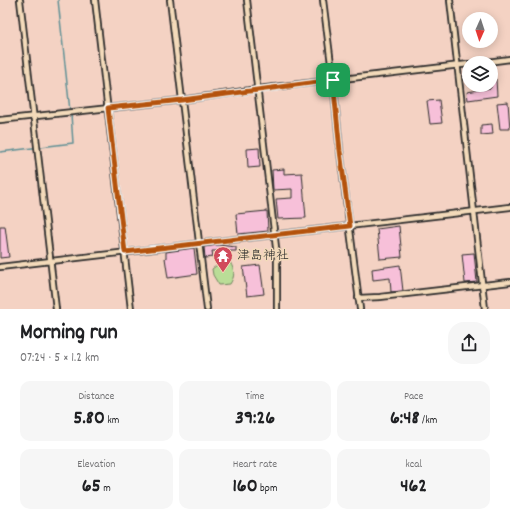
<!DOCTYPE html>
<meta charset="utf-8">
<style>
body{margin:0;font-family:Dekko,"Klee One",sans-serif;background:#f6f6f6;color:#202124;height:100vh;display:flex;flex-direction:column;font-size:15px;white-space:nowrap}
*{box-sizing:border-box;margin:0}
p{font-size:13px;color:#757577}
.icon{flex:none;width:22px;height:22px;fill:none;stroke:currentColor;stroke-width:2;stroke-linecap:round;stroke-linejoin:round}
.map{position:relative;height:309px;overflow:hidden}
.sheet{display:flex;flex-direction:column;background:#fff;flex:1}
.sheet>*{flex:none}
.needle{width:26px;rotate:183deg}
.buttons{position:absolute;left:462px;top:12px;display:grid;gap:8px}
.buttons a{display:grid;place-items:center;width:36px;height:36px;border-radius:50%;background:#fff;box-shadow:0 2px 10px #0003;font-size:20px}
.pin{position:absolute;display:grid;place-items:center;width:34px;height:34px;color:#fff;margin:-17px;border-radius:8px;box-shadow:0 2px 6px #0006}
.round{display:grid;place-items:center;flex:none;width:42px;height:42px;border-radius:16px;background:#f6f6f6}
.head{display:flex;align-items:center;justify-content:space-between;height:68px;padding:0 20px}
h1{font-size:22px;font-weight:700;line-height:30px}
.metrics{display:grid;grid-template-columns:repeat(3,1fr);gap:6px;height:68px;padding:4px 20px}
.metrics div{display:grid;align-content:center;border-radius:10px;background:#f6f6f6;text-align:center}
.metrics b{font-size:20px;font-weight:700}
.metrics small{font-size:11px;font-weight:400}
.metrics p{font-size:11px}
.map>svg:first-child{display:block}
.green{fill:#badd97;stroke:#728461}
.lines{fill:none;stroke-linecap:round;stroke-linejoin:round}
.stream{stroke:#5f9095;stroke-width:1.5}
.building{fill:#f7c0d9;stroke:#2b2b2b}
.minor-casing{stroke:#2b2b2b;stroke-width:8}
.minor{stroke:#f3daba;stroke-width:4.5}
.route-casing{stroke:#fff;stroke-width:8}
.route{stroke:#b45309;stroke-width:5}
.labels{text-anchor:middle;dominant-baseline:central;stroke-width:3;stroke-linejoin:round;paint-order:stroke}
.poi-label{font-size:13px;fill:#2b2b2b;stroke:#f3daba;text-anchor:start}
</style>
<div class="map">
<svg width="510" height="309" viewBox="0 0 510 309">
<rect width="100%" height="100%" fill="#f4d2c3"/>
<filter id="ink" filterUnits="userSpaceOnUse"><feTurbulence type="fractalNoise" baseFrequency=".025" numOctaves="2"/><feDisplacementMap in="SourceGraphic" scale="8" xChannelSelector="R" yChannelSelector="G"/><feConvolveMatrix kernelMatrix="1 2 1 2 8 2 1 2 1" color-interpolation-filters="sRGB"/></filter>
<g filter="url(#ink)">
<!-- green -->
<path class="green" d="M221,259L230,262C235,271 235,276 230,284L219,285L213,275L212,269L220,263Z"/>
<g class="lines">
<!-- stream -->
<g class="stream">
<polyline points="58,0 70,111"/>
<polyline points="447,0 455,65"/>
<polyline points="0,152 73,143 71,114"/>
</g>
</g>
<!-- building -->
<g class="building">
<polygon points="496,79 497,96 468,100 467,92 491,88 491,80"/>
<polygon points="439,100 442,123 430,124 427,101"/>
<polygon points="508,102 510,129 500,129 497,103"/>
<polygon points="492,124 493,134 481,135 481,125"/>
<polygon points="259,148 260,167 248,168 247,149"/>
<polygon points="284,169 284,174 302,173 306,218 278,219 276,199 292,198 292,189 273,190 272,170"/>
<polygon points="267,211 268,231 238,234 236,214"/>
<polygon points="0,226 5,226 9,257 0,258"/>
<polygon points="399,226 402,257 380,259 377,229"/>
<polygon points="218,245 236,247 236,251 212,251 213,257 205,258 204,247"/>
<polygon points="194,248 197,274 168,278 165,258 166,258 166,252"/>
<polygon points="474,253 477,282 465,283 462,254"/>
<polygon points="260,265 264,294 247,296 243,267"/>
<polygon points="400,265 403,291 391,292 390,278 373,280 372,269"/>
</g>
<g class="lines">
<!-- minor casing -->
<g class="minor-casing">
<g id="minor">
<polyline points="20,0 56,309"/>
<polyline points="95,0 131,309"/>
<polyline points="170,0 207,309"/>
<polyline points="247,0 277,256 277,309"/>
<polyline points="323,0 333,80 340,151 360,309"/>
<polyline points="450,0 485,309"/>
<polyline points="480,63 510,59"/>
<polyline points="0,120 182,100 258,89 469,64"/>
<polyline points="0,267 510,207"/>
<polyline points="358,298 380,297 510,282"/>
</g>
</g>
<!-- minor -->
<use href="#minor" class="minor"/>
</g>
</g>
<g class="lines" filter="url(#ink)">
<!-- route casing -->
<g class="route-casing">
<polygon id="route" points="333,80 340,151 350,226 125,252 108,108 182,100"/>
</g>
<!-- route -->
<use href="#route" class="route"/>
</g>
<!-- icons -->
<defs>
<g id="temple-pin" transform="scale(1)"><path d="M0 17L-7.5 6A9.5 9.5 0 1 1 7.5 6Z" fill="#d1495b" stroke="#f3daba"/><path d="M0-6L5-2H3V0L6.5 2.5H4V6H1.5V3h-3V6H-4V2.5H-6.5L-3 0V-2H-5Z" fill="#fff"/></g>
</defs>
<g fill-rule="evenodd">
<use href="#temple-pin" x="223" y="256"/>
</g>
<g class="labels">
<!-- poi labels -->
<g class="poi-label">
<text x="237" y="256">津島神社</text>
</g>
</g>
</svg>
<div class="buttons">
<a><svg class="needle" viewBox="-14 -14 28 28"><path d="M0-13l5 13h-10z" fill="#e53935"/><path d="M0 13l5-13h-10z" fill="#757577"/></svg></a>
<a><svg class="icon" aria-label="layers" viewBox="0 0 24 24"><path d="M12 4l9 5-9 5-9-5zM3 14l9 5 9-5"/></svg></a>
</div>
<div class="pin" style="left:333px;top:80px;background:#1e9e55"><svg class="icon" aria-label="arrive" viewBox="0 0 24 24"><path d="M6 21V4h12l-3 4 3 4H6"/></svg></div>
</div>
<section class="sheet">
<div class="head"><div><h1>Morning run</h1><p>07:24 · 5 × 1.2 km</p></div><a class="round"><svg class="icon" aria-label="share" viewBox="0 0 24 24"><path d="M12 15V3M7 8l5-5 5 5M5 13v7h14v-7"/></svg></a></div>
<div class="metrics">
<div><p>Distance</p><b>5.80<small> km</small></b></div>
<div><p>Time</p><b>39:26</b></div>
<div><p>Pace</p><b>6:48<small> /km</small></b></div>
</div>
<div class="metrics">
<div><p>Elevation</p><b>65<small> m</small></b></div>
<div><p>Heart rate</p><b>160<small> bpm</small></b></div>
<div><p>kcal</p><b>462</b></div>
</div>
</section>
